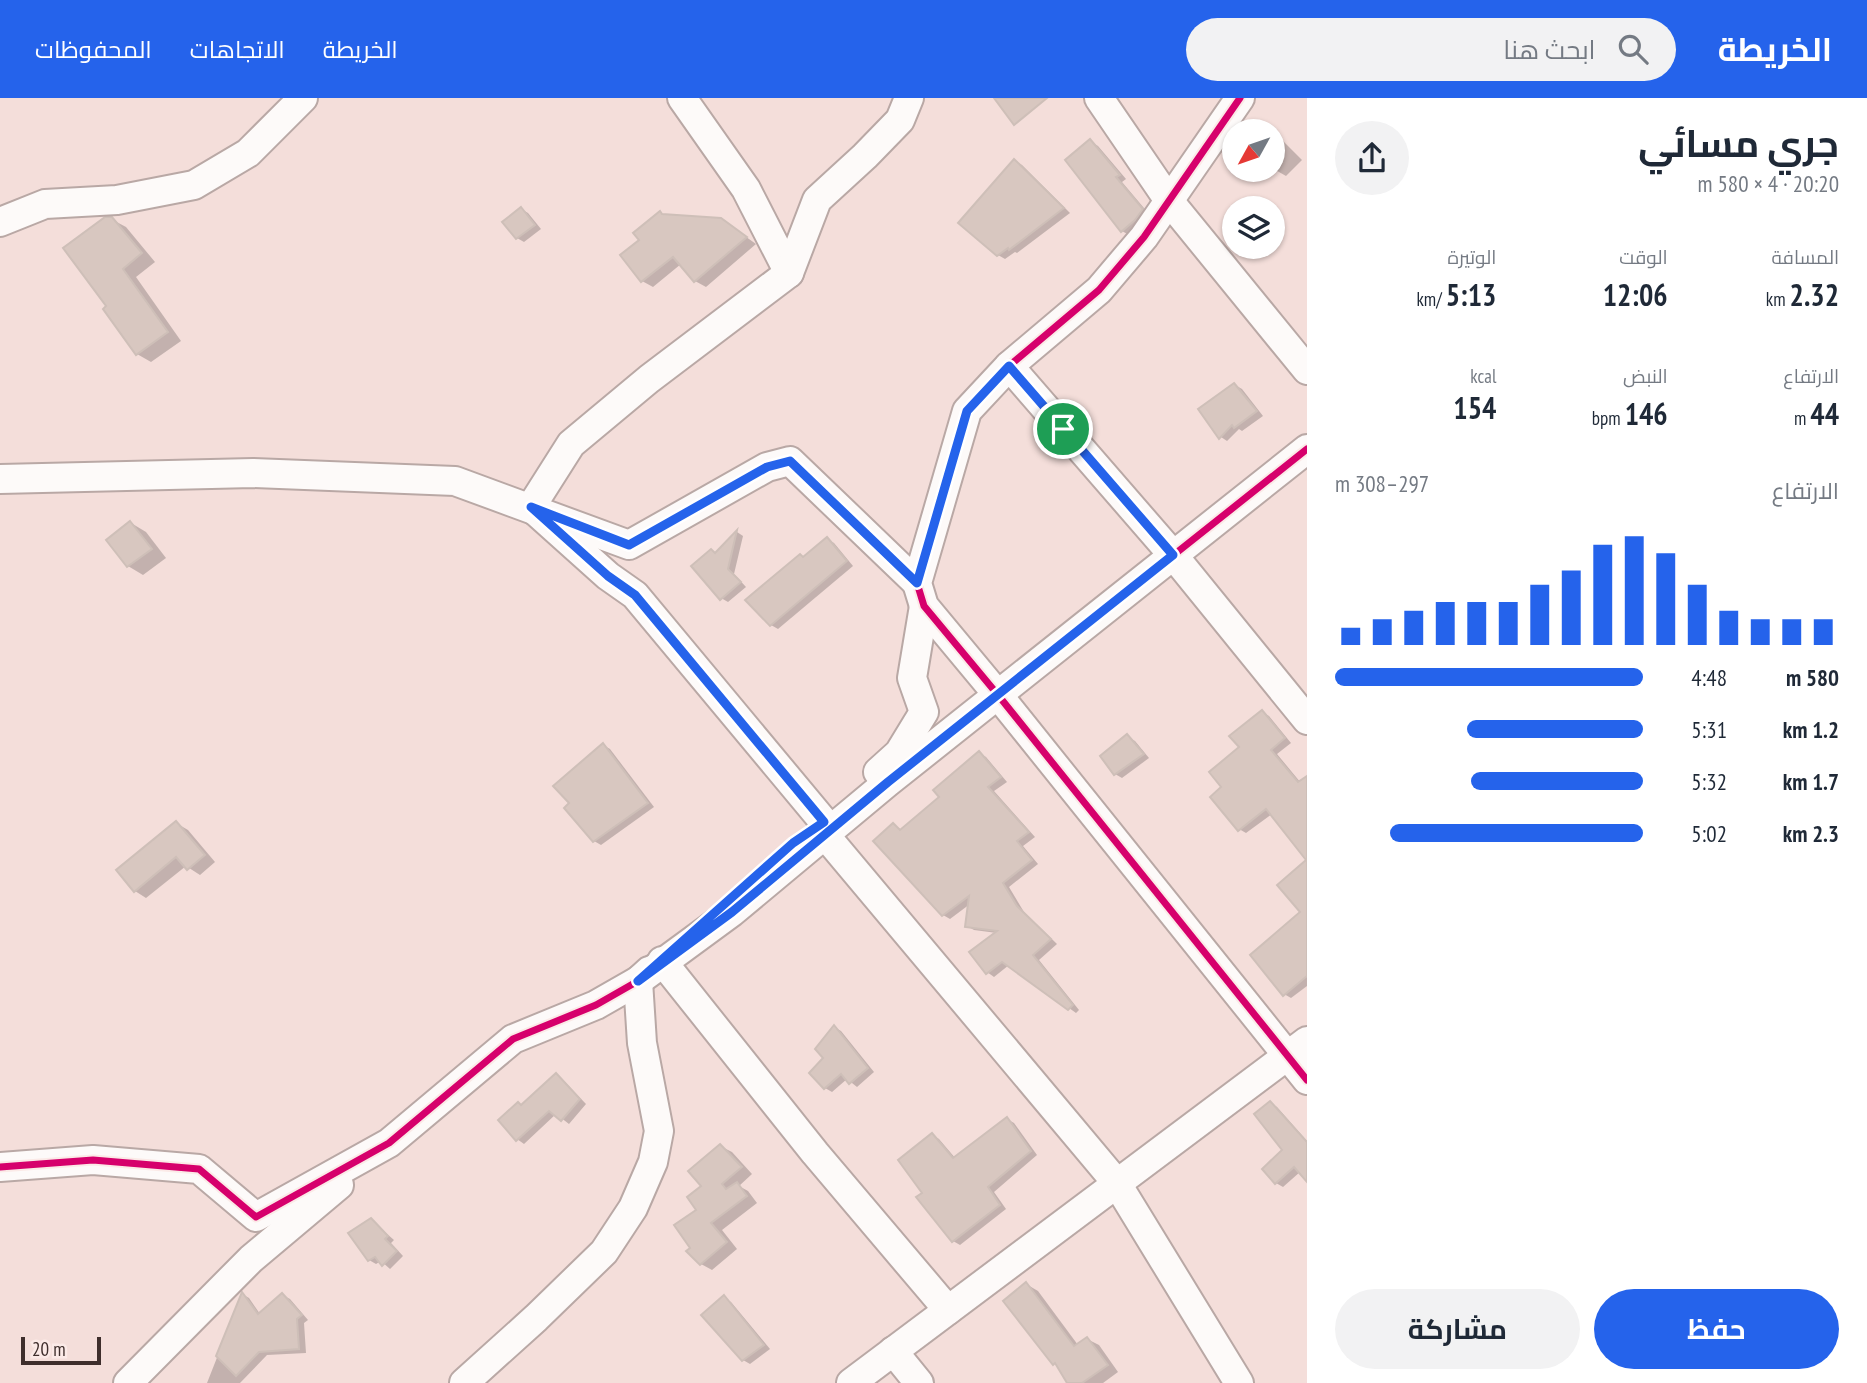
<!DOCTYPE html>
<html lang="ar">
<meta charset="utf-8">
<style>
body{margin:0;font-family:"PT Sans Narrow",Cairo,sans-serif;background:#f2f2f3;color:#1f2937;direction:rtl;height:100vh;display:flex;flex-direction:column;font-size:26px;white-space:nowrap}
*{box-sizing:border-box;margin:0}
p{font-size:23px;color:#747a83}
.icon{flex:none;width:38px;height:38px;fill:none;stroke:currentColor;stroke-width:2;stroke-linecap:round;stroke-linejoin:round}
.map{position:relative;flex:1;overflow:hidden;direction:ltr}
.drawer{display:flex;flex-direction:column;background:#fff;width:560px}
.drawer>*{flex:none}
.needle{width:46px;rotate:230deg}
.buttons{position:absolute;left:1222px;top:21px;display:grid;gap:14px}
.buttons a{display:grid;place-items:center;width:63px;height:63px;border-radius:50%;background:#fff;box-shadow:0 2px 5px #0004;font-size:35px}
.scale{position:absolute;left:21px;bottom:18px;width:80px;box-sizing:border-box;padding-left:7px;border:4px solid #3e2e2c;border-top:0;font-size:19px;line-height:24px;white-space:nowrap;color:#3e2e2c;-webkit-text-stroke:5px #fbeae7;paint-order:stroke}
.pin{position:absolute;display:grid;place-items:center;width:60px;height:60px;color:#fff;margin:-30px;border:4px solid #fff;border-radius:50%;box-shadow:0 2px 7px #0007}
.round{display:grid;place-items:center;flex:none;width:74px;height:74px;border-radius:37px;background:#f2f2f3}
.head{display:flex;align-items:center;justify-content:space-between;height:119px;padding:0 28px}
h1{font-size:38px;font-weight:700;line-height:52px}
.stats{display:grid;grid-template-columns:repeat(3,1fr);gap:10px;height:119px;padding:7px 28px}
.stats div{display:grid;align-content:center}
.stats b{font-size:30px;font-weight:700}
.stats small{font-size:19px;font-weight:400}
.stats p{font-size:19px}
.chart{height:196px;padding:14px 28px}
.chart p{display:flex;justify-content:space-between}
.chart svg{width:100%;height:126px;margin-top:7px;stroke:#2563eb;stroke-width:6}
.action{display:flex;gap:14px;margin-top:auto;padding:14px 28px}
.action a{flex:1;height:80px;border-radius:42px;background:#2563eb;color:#fff;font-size:28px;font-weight:700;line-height:80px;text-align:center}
.action a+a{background:#f2f2f3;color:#1f2937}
ul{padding:0 28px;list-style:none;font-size:23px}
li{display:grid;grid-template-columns:112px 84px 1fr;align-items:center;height:52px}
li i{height:18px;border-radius:9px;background:#2563eb}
header{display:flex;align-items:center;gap:42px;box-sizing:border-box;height:98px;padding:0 35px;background:#2563eb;color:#fff}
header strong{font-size:33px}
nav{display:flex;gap:38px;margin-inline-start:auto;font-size:24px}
.search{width:490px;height:63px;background:#f2f2f3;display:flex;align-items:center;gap:18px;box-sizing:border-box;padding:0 24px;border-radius:38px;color:#747a83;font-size:26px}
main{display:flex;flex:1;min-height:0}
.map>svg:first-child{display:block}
.shadow{fill:#0003}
.building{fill:#d8c7c0;stroke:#cebfb8;stroke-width:2}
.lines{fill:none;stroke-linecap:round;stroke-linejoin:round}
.minor-casing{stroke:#b9a8a5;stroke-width:32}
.minor{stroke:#fdfaf9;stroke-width:28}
.cycleway-casing{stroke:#fbeae7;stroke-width:11}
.cycleway{stroke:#d6006c;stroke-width:7}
.route-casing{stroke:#fff;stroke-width:14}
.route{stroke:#2563eb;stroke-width:9}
</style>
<header>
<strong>الخريطة</strong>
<div class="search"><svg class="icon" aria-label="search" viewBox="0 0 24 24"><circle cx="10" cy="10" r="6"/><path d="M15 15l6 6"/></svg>ابحث هنا</div>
<nav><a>الخريطة</a><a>الاتجاهات</a><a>المحفوظات</a></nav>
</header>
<main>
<section class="drawer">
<div class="head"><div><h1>جري مسائي</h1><p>20:20 · 4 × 580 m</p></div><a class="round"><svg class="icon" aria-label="share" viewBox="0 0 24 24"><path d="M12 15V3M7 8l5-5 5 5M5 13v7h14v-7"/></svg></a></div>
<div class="stats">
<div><p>المسافة</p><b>2.32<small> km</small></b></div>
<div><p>الوقت</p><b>12:06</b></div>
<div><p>الوتيرة</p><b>5:13<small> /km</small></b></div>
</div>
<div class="stats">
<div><p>الارتفاع</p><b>44<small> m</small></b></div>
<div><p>النبض</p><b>146<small> bpm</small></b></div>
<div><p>kcal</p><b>154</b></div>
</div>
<div class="chart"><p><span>الارتفاع</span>297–308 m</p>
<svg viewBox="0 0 160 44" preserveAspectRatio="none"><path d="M5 44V38M15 44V35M25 44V32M35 44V29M45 44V29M55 44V29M65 44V23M75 44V18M85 44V9M95 44V6M105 44V12M115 44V23M125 44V32M135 44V35M145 44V35M155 44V35"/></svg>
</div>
<ul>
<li><b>580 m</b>4:48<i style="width:100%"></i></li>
<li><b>1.2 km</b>5:31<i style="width:57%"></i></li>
<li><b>1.7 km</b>5:32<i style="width:56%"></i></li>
<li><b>2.3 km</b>5:02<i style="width:82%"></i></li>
</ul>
<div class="action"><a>حفظ</a><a>مشاركة</a></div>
</section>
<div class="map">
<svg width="1307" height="1285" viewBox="0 0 1307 1285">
<rect width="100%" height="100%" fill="#f4deda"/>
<!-- shadow -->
<g class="shadow">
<polygon points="1272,35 1280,40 1302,62 1286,78 1272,70"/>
<polygon points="1091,44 1098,48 1126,81 1122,84 1149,116 1129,137 1122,133"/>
<polygon points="1015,63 1022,67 1070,115 1017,155 1015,154 1005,161 998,157"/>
<polygon points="521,111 528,115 541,131 524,144 517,140"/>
<polygon points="111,121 126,129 155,164 136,179 181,243 151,264 137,256 108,209"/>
<polygon points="721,121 756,146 706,189 695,183 681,166 653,189 642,183 641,142"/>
<polygon points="1235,287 1242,291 1263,318 1242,333 1239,331 1227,343 1221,339"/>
<polygon points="131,425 146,434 166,460 143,477 128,468 108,442"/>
<polygon points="737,434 743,438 734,476 746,489 728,504 721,500 716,456"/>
<polygon points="827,441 834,445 853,468 778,531 771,527 804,460"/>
<polygon points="1262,614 1269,618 1291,645 1277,656 1301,685 1307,687 1307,751 1272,716 1246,735 1239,731 1224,689 1241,649"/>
<polygon points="1127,639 1135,643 1149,660 1122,680 1115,676"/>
<polygon points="603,647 610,651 654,709 601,747 594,743"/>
<polygon points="979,655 986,659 1007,684 994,693 1035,739 1023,748 1038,766 1009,789 1024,814 1057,846 1039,862 1079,912 1076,915 1009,867 994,879 987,874 997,835 974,832 967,828 970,806 950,821 943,817 893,727 902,732 941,699"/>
<polygon points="176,725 188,732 215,764 200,777 186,768 146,800 135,793"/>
<polygon points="1307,831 1307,888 1291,900 1284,896"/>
<polygon points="834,929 841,933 874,974 857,989 847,981 832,994 825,990 826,960"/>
<polygon points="556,978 563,982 586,1006 569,1026 556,1016 524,1046 517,1041 522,1009"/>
<polygon points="1270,1005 1277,1009 1307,1043 1307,1079 1300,1074 1283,1089 1276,1085 1264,1071 1285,1052"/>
<polygon points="1007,1021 1014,1025 1037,1057 994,1094 1006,1111 960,1147 953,1143 924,1096 932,1037 939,1041 956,1061"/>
<polygon points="720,1048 732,1054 752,1076 739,1088 748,1093 757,1105 722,1132 737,1151 712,1172 701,1166 692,1150 704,1089"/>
<polygon points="371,1122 394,1142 391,1145 403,1158 390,1171 381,1163 376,1166 369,1162"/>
<polygon points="1026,1186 1038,1193 1078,1247 1087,1241 1099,1247 1118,1274 1103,1285 1069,1285 1059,1268 1054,1265"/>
<polygon points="242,1196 249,1200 260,1216 282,1197 290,1201 308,1222 304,1225 306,1255 267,1257 240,1285 207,1285"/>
<polygon points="724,1200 731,1204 770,1251 750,1266 743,1262"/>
</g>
<!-- building -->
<g class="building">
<polygon points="994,0 1047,0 1014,27"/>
<polygon points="1090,41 1120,77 1116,79 1143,111 1135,122 1121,134 1065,62"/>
<polygon points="1014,61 1064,110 1009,152 1008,150 997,158 958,125"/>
<polygon points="521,109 535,127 516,141 502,124"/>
<polygon points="660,113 662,116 721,120 747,139 694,184 673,159 641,184 620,157 639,142 633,135"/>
<polygon points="105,119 112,119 142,155 123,171 168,234 136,257 103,211 106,208 63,150"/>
<polygon points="1234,285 1257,313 1234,330 1232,327 1219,341 1198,311"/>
<polygon points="130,423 152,451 127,469 106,442"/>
<polygon points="737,432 728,471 741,484 720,502 691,468 711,451 715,455"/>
<polygon points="827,439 847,463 770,528 745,502 800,456 803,459"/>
<polygon points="1262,612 1285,640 1271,652 1298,684 1307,678 1307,878 1283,898 1250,857 1300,814 1277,787 1306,762 1266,711 1238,733 1210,699 1221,689 1209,674 1239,649 1229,638"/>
<polygon points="1127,636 1144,656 1114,677 1100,658"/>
<polygon points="603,645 648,705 593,744 564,710 569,705 553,688"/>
<polygon points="979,653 1001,679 988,689 1029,734 1017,743 1032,762 1003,785 1017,808 1051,841 1033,857 1073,907 1068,912 1002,864 986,876 969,854 997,833 965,829 969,798 942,818 873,743 893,725 900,732 939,699 933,692"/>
<polygon points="176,723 205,757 187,772 176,759 134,794 116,772"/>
<polygon points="834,927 868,970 849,986 841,976 824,991 809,975 823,960 815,951"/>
<polygon points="556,975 580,1001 561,1023 549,1013 516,1043 498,1022 518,1004 521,1007"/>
<polygon points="1270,1003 1307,1044 1307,1084 1294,1069 1275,1086 1262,1071 1282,1052 1254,1016"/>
<polygon points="1007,1019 1031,1053 988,1089 1000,1107 952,1144 916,1099 922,1095 898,1062 932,1035 953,1060"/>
<polygon points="720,1046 742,1069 722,1086 726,1091 737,1084 747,1098 711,1125 727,1144 700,1167 686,1153 690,1150 674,1127 696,1112 687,1099 701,1088 688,1073"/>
<polygon points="371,1120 388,1138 385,1141 397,1153 382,1168 375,1159 368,1163 348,1135"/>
<polygon points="1026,1184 1074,1248 1087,1239 1108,1267 1082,1285 1067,1285 1055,1265 1053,1267 1003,1203"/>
<polygon points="242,1194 258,1216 282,1195 302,1217 297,1221 299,1251 259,1254 236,1278 216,1258"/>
<polygon points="724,1197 764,1247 742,1263 701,1217"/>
</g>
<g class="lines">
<!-- minor casing -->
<g class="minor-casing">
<g id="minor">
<polyline points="682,0 746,91 789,175"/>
<polyline points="1099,0 1170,104 1307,272"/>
<polyline points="1240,0 1144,139 1099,192 1009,268 967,313 917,485 924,508 998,597 1307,982"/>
<polyline points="0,124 45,106 117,102 194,87 248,55 303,0"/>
<polyline points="1009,268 1173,457 1307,622"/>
<polyline points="0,381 253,375 455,383 629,447 767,369 790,363 917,485"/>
<polyline points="531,409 608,478 635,497 824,724 825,737 1116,1084 1239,1285"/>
<polyline points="531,409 571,346 649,281 789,175 817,102 865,58 900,22 909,0"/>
<polyline points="878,674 899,655 924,614 912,580 924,508"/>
<polyline points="662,863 815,1055 948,1212"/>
<polyline points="0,1069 93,1062 199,1071 256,1119 389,1045 513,941 596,907 638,883 732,814 888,684 1307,351"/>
<polyline points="893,1253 919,1285"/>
<polyline points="128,1285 251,1161 339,1087"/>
<polyline points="464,1285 536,1220 604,1154 633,1110 653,1064 659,1033 642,945 638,883 649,873"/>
<polyline points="851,1285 1307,943"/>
</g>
</g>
<!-- minor -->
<use href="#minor" class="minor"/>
<!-- cycleway casing -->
<g class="cycleway-casing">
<g id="cycleway">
<polyline points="1240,0 1144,139 1099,192 1009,268 967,313 917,485 924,508 998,597 1307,982"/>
<polyline points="0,1069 93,1062 199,1071 256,1119 389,1045 513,941 596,907 638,883 732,814 888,684 1307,351"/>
</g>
</g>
<!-- cycleway -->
<use href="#cycleway" class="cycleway"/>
</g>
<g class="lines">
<!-- route casing -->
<g class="route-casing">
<polygon id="route" points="1009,268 1173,457 888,684 732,814 638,883 793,745 824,724 635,497 608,478 531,409 629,447 767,369 790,363 917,485 967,313"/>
</g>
<!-- route -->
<use href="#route" class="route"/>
</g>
</svg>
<div class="buttons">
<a><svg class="needle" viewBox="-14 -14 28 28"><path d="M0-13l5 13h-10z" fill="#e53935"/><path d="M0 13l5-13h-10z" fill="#747a83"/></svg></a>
<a><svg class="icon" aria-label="layers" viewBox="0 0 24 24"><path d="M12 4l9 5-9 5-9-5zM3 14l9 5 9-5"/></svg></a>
</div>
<div class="scale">20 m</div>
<div class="pin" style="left:1063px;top:331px;background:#1e9e55"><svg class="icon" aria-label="arrive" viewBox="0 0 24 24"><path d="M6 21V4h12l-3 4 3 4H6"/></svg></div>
</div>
</main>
